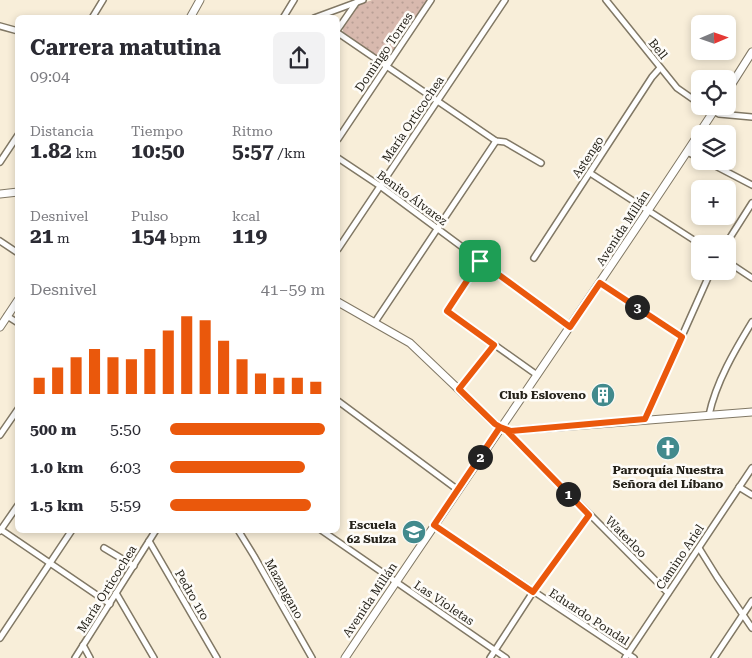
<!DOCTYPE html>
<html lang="es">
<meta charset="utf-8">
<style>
body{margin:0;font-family:"Roboto Serif",serif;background:#f2f2f3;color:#2b2b33;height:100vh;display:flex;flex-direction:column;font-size:19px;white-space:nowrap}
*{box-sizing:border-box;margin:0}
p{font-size:16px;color:#7c7c81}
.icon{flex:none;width:28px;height:28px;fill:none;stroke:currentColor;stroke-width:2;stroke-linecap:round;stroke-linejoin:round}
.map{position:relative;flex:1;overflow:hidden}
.drawer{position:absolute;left:15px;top:15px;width:325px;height:518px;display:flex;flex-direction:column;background:#fff;border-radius:8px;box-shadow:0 2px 8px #0003}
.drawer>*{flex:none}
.needle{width:32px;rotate:88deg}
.tools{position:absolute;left:691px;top:15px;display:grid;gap:10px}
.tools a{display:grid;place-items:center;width:45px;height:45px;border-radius:8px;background:#fff;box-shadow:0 2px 8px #0003;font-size:25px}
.pin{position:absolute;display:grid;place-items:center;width:42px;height:42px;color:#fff;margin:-21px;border-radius:10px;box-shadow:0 2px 8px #0006}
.km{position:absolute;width:25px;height:25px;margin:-12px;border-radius:50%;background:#222;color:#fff;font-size:14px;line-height:25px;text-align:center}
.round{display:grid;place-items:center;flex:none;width:52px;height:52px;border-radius:8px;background:#f2f2f3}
.headline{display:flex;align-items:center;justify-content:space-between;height:85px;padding:0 15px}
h1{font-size:22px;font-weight:700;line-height:38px}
.figures{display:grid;grid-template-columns:repeat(3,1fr);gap:8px;height:85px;padding:5px 15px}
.figures div{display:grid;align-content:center}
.figures b{font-size:21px;font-weight:700}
.figures small{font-size:14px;font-weight:400}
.figures p{font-size:14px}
.chart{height:140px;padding:10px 15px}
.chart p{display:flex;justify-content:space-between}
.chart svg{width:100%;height:90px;margin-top:5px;stroke:#ea580c;stroke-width:6}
ul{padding:0 15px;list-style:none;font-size:16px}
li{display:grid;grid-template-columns:80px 60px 1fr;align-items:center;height:38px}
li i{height:12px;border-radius:6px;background:#ea580c}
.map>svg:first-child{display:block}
.grass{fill:url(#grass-dots)}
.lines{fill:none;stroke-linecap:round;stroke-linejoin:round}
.street-casing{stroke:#817865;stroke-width:8}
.secondary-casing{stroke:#817865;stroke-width:9}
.street{stroke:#fff;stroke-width:5}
.secondary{stroke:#fff;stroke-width:7}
.route-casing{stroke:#fff;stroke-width:10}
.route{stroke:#ea580c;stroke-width:6}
.labels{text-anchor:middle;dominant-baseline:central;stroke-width:5;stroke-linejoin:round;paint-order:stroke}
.street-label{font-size:12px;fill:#25221a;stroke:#fefcf8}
.poi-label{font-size:12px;font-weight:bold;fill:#25221a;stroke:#fefcf8;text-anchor:end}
</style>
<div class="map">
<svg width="752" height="658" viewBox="0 0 752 658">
<defs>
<pattern id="grass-dots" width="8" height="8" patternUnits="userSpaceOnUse" patternTransform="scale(1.25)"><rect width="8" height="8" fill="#d8b9ae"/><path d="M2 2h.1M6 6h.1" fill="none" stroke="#b99f95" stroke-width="1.8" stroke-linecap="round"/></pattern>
</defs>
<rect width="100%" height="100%" fill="#f8eed9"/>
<!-- grass -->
<path class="grass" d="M372,0H428L386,60H381L344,34C340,26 350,12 357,6C361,3 368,2 372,0Z"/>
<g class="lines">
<!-- street casing -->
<g class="street-casing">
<g id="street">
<polyline points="606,0 677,88 700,104"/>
<polyline points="92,18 103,0"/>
<polyline points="283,18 294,0"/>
<polyline points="314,18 363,0"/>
<polyline points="0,26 18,31"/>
<polyline points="338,29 356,3"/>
<polyline points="338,33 496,141 505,142 541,163"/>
<polyline points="704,106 719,114 752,117"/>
<polyline points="338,139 431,0"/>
<polyline points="687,152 700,158"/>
<polyline points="338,158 380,186 570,327"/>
<polyline points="706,161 752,185"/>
<polyline points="0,162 18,135"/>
<polyline points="590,173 700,244"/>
<polyline points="0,241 18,253"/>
<polyline points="726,244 752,203"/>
<polyline points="338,249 505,0"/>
<polyline points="534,258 652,77 660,68"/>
<polyline points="480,261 447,311 537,375"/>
<polyline points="728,262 752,278"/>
<polyline points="601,283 682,337"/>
<polyline points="7,316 18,323"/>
<polyline points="375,322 496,141"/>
<polyline points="459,389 494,345"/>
<polyline points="338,401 458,490"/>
<path d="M709,415C716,382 735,350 752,322"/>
<polyline points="645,419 711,271"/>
<polyline points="507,431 668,593"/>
<polyline points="0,435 18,409"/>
<polyline points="739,487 752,495"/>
<polyline points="434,525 634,658"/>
<polyline points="0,529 110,604"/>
<polyline points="238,530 254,556 312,658"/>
<polyline points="321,530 506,658"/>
<polyline points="0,531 18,505"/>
<polyline points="149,541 217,658"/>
<polyline points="104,548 134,566"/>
<polyline points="699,548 717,577 752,628"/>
<polyline points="116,593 154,658"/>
<polyline points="0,638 72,530"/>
<polyline points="83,645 90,658"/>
<polyline points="75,658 156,530"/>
<polyline points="490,658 533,592 589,515"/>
<polyline points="625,658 752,468"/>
<polyline points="714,658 752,601"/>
</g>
</g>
<!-- secondary casing -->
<g class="secondary-casing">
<g id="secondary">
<polyline points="190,18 200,0"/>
<polyline points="728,90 752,52"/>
<polyline points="0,194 18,192"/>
<polyline points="338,302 410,343 495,424 507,431 752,412"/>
<polyline points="0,327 18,300"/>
<path d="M345,658C468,474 596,292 717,106"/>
</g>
</g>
<!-- street -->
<use href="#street" class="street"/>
<!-- secondary -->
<use href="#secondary" class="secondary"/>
</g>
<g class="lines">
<!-- route casing -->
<g class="route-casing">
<polyline id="route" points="480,261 447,311 494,345 459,389 495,424 507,431 589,515 533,592 434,525 500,427 511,431 645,419 682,337 600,283 570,327 480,261"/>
</g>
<!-- route -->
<use href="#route" class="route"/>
</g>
<!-- icons -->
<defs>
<g id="building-disc" transform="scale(1.25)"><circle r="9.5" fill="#428a8d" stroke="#fefcf8"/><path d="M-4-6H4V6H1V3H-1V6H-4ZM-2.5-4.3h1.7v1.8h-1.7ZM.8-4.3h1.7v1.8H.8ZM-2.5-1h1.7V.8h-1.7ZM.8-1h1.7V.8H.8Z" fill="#fff"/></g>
<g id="church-disc" transform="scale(1.25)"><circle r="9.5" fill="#428a8d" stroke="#fefcf8"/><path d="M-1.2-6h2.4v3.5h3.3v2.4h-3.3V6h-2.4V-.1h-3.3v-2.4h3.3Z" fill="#fff"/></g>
<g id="school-disc" transform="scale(1.25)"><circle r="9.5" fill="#428a8d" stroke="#fefcf8"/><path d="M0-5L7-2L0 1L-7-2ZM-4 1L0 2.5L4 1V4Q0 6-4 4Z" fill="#fff"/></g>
</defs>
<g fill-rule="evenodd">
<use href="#building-disc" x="603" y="395"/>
<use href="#church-disc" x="668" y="448"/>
<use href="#school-disc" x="414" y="532"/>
</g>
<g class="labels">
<!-- street labels -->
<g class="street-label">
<text transform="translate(658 49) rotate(51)">Bell</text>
<text transform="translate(384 52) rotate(-56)">Domingo Torres</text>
<text transform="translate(413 119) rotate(-56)">María Orticochea</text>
<text transform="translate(588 157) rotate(-57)">Astengo</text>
<text transform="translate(412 198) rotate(36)">Benito Álvarez</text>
<text transform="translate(623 228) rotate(-57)">Avenida Millán</text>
<text transform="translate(626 537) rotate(45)">Waterloo</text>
<text transform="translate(680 557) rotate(-56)">Camino Ariel</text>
<text transform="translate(107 589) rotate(-58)">María Orticochea</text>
<text transform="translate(284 589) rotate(61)">Mazangano</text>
<text transform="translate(192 595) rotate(60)">Pedro 1ro</text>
<text transform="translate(370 600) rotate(-56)">Avenida Millán</text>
<text transform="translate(444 603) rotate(34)">Las Violetas</text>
<text transform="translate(589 617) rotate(33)">Eduardo Pondal</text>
</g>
<!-- poi labels -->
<g class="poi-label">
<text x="586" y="395">Club Esloveno</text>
<text x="668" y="470" text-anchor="middle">Parroquía Nuestra<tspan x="668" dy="14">Señora del Líbano</tspan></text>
<text x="396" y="525">Escuela<tspan x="396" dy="14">62 Suiza</tspan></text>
</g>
</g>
</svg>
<div class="tools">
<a><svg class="needle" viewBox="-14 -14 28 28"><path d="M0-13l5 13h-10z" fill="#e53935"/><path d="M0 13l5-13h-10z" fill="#7c7c81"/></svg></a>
<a><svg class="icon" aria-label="locate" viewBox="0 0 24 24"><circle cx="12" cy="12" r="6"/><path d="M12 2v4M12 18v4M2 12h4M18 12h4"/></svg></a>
<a><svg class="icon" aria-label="layers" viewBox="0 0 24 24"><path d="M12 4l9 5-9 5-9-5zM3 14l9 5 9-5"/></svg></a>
<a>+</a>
<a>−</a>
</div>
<div class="pin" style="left:480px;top:261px;background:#1e9e55"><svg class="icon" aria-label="arrive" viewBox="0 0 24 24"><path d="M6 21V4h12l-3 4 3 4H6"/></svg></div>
<b class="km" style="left:568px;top:494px">1</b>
<b class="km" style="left:480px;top:457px">2</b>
<b class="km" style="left:637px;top:307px">3</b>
<section class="drawer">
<div class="headline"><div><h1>Carrera matutina</h1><p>09:04</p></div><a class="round"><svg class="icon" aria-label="share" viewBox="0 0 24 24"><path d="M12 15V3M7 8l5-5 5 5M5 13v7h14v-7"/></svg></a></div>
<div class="figures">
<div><p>Distancia</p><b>1.82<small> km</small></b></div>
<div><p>Tiempo</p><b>10:50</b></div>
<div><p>Ritmo</p><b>5:57<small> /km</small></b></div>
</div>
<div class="figures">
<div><p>Desnivel</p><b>21<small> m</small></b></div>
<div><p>Pulso</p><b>154<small> bpm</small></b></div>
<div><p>kcal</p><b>119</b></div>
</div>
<div class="chart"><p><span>Desnivel</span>41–59 m</p>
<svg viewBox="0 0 160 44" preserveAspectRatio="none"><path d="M5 44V36M15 44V31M25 44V26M35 44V22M45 44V26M55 44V27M65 44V22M75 44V13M85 44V6M95 44V8M105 44V18M115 44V27M125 44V34M135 44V36M145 44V36M155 44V38"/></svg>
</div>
<ul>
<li><b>500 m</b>5:50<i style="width:100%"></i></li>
<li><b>1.0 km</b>6:03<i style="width:87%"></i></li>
<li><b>1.5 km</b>5:59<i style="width:91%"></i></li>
</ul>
</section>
</div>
